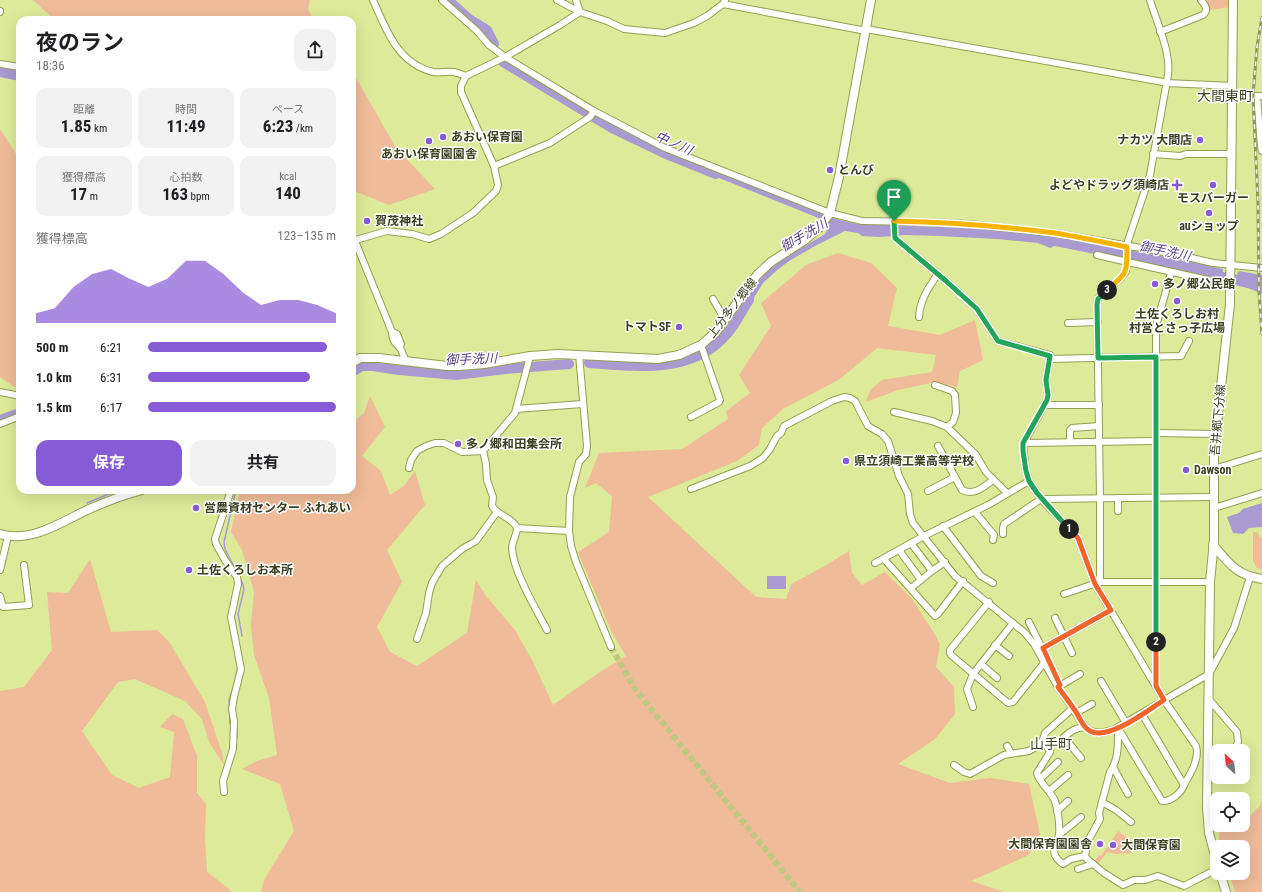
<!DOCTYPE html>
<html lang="ja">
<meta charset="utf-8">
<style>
body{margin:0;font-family:"Roboto Condensed","Noto Sans JP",sans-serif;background:#f2f2f2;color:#202124;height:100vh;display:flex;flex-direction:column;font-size:15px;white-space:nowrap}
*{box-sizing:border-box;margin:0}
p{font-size:13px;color:#757577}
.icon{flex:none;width:22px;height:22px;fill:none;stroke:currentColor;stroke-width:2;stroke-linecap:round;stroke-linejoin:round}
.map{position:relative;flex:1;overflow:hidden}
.sheet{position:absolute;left:16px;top:16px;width:340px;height:478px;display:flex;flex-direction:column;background:#fff;border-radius:12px;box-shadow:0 4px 16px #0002}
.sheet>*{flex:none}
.needle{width:26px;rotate:333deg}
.tools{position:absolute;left:1210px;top:744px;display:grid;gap:8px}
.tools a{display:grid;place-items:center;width:40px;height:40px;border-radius:8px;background:#fff;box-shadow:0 4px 16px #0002;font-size:20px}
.pin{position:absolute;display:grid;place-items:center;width:34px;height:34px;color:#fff;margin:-41px -17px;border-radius:50% 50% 50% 0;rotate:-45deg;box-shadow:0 0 4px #0007}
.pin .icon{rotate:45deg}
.km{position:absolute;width:20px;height:20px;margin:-10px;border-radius:50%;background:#222;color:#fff;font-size:11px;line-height:20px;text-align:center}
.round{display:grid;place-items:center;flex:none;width:42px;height:42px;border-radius:12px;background:#f2f2f2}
.overview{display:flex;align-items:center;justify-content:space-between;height:68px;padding:0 20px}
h1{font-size:22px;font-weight:700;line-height:30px}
.metrics{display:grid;grid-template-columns:repeat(3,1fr);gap:6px;height:68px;padding:4px 20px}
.metrics div{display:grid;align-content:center;border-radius:10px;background:#f2f2f2;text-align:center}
.metrics b{font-size:17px;font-weight:700}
.metrics small{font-size:11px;font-weight:400}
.metrics p{font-size:11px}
.chart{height:112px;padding:8px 20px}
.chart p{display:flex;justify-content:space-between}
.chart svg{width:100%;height:72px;margin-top:4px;fill:#865cd6;opacity:.7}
.action{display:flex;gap:8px;margin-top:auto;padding:8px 20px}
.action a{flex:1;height:46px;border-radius:12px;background:#865cd6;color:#fff;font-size:16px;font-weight:700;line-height:46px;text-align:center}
.action a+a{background:#f2f2f2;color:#202124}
ul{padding:0 20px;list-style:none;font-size:13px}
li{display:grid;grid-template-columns:64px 48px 1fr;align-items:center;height:30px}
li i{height:10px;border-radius:5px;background:#865cd6}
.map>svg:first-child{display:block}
.green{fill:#efbb98}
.water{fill:#a99ad2}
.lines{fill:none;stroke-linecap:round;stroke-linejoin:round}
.stream{stroke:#a99ad2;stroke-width:1.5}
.river{stroke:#a99ad2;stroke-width:10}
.minor-tunnel{stroke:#bdc880;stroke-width:6;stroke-dasharray:6 3;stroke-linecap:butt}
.minor-casing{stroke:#939f4f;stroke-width:8}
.major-casing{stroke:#939f4f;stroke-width:10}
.minor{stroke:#fff;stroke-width:6}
.major{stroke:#fff;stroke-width:8}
.rail-casing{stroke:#8d965c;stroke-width:3}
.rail{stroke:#fff;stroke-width:1.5;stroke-dasharray:4.5;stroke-linecap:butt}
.split-1-casing{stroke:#fff;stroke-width:8}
.split-2-casing{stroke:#fff;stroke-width:8}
.split-3-casing{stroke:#fff;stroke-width:8}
.split-4-casing{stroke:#fff;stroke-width:8}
.split-1{stroke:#22a559;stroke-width:5}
.split-2{stroke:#f0652b;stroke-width:5}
.split-3{stroke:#22a559;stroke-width:5}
.split-4{stroke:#f5b400;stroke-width:5}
.poi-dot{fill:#865cd6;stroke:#fff;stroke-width:1.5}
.labels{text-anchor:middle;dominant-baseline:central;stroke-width:3;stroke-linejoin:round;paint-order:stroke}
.poi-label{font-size:12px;font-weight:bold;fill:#3b401e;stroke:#fff;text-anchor:start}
.street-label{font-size:12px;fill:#3b401e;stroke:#fff}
.water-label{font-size:13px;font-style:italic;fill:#594288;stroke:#fff}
.quarter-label{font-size:14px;fill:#3b401e;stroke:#fff}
</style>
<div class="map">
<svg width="1262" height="892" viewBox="0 0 1262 892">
<rect width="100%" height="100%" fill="#ddea99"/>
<!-- green -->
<g class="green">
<polygon points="33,0 310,0 308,9 313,20 55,20"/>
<polygon points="1207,0 1230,0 1230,7 1210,10 1206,1"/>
<polygon points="352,72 355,76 396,148 435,189 389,205 352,190"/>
<polygon points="0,129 20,160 20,391 0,377"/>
<polygon points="838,253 871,263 897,288 888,326 940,335 975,320 983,360 960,371 957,387 935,382 898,390 866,402 870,390 882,380 932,372 936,355 877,348 840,379 783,409 762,428 759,445 737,461 648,497 756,597 786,599 791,584 825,566 849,551 852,573 862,585 885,572 912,599 936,636 940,645 936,667 954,687 955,714 935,739 898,764 950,783 990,778 1029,784 1040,834 1029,855 971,881 1004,892 261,892 264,880 294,831 280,784 242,769 257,761 277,755 269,698 254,655 251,625 254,591 242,550 231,532 240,490 352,490 352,423 364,413 370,396 385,427 362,456 381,471 390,495 404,486 415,471 425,505 387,550 402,582 377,627 390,652 417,666 467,633 476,580 486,596 515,630 533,662 553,705 600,672 626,656 611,631 578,552 609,532 612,496 596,483 585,488 599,453 682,449 728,419 726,411 750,393 739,375 771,326 761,303 806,265"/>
<polygon points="1253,532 1257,532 1260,538 1262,538 1262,569 1257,568 1253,561"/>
<polygon points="90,559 111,632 157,630 170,643 205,702 222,753 224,765 209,742 202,719 185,701 135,679 118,682 82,731 112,775 139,788 170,777 174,732 160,727 172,714 183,719 197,756 197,793 206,804 205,839 207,872 228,888 231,892 0,892 0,691 24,687 52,650 47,592 68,593"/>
<polygon points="1262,797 1262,892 1235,892 1229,873 1243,873 1243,847 1221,847 1219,842 1220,825 1243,825 1243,823 1260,806"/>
<polygon points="1118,831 1133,842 1133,847 1131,853 1116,854 1107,852 1099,863 1095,861 1099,855 1101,856 1108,846 1114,850 1116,846 1110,843"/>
</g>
<!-- water -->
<g class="water">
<polygon points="706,167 836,219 857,224 970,228 1033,233 1175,258 1223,269 1223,280 1060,247 1054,246 1050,248 1038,243 997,239 940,236 905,235 880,237 862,236 858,233 845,231 815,246 789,261 776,271 763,283 745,312 739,309 751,290 766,272 785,258 825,234 830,224 816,217 704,172"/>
<polygon points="1239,271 1262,275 1262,294 1237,283 1237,274"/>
<polygon points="1262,503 1262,527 1249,528 1243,534 1233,533 1227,517 1239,513 1243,509"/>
<rect x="767" y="576" width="19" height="13"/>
</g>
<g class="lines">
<!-- stream -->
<g class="stream">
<polyline points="236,490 224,542 225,549 242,582 244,589 238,614 242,636"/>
<polyline points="87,503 118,490"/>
<polyline points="236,675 238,667"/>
<polyline points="230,724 229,700 236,679"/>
<polyline points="237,726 237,737"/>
</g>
<!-- river -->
<g class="river">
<polyline points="448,0 469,19 487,30 494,44"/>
<polyline points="503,62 612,128 664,153 716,174"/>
<polyline points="0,72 20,76"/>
<polyline points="1209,274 1262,286"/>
<path d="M589,363C634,366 689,374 723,338C734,328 741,312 749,300"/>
<polyline points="352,372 362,366 373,366 399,370 456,375 506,369 569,364"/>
<polyline points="0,420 20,413"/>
</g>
<!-- minor-tunnel -->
<polyline class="minor-tunnel" points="611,647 635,689 800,892"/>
<!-- minor casing -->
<g class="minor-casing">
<g id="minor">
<path d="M373,0C386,29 397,63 433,72C440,73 447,71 454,72C458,73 463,75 466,76"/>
<polyline points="442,0 477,31 489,45 505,57 594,111 665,148 830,213 862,221 925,222 969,224 1055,233 1175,254 1213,263 1262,268"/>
<polyline points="557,0 580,12 607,21 624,29 665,33 694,23 707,16 723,4 725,0"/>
<polyline points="576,0 580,12"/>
<polyline points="723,4 861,30 866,29 1163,82 1166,83 1233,86"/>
<polyline points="0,11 0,12"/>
<path d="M1160,32L1203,15C1209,10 1205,5 1201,0"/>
<polyline points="0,64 20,67"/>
<polyline points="1233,96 1262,96"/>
<polyline points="1257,96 1261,146 1262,151"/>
<polyline points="1153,154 1180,156 1186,154 1232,154"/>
<polyline points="494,166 550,143 590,117 594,111"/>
<path d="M894,221L895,238L946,281L977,309L998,341L1050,355L1046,380L1048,395L1047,400L1023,445L1026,471L1029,481L1041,499L1078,538L1095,584L1164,700L1196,746C1200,759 1190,774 1184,785"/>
<polyline points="352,241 387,231 412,234 429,239 441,234 473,213 496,191 498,185 494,166 461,92 461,86 466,76 505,57 560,25 580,12"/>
<path d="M355,241L392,332C392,339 394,342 399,347C402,350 404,357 405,360"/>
<polyline points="1097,255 1230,285"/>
<polyline points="713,299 725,320"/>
<path d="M919,317C920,300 928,288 938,274"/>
<polyline points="1068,323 1098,322"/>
<polyline points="392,332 397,334 401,344 400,347"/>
<polyline points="579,354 587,446 586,454 579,462 570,497 569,531 571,546 576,562 611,647"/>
<path d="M530,356L515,413L483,451L486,464L487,480L493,497L492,506C498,516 512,517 517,528C517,535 512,541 512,548C513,571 536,609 547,630"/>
<polyline points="1049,359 1181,356 1189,341"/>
<polyline points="935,385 952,391 955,395 956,413 953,422 947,427"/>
<polyline points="0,392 20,396"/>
<polyline points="1045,405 1099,405"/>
<polyline points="516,409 582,404"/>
<polyline points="894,412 932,421 947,427 976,455 986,472 1007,493"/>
<polyline points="691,417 719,402 720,400 701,345"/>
<polyline points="0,424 20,416"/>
<polyline points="1156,433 1215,434"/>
<polyline points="1070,441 1070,430 1072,428 1099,426"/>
<polyline points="1023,443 1155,441"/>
<path d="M938,446L962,490C974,496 984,487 993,480"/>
<polyline points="409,468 411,460 417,451 426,446 435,443 444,443 462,452 483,451"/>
<polyline points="1214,469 1262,454"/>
<polyline points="691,489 750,466 763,458 770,449 777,436 781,433 784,426 832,401 844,397 850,398 855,401 868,426 882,434 888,441 899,476 908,494 910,514 913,523 955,576 1025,633 1034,644 1058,687 1076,713 1085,727 1090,731 1100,733 1113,730 1209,674 1234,628 1250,577"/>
<polyline points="928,491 955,477"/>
<polyline points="1214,508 1262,493"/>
<polyline points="1118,511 1118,498"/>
<polyline points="975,512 994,535 993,540"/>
<polyline points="943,526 981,576 993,583"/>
<polyline points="517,528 569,531"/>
<polyline points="1003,534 1003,528 1004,524 1041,499 1214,497"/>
<polyline points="911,543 932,571"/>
<polyline points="899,550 921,580"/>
<polyline points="884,559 935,616 938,614 963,581"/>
<polyline points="875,563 924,536 988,505 1029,481"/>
<polyline points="0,570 8,536"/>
<path d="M1100,582V498L1097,304L1098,299L1101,295L1121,278L1126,271L1127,244L1150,175L1168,75C1171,52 1157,23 1150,0"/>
<polyline points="911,588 932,571 945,562"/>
<polyline points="1064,594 1100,582 1210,582"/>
<polyline points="0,596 3,607 29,605 24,565"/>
<polyline points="989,602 950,650 950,653 951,655 1008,703 1013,702 1044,663"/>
<polyline points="1055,618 1072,653"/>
<polyline points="1029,622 1056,676"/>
<polyline points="417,639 426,613 429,593 432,583 442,566 462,549 476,541 497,512"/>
<polyline points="995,645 1009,656"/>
<polyline points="1043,648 1111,610"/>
<polyline points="981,664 997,678"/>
<polyline points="1101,681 1126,723"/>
<polyline points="1156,686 1156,326 1171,273"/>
<polyline points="1058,687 1080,674"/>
<polyline points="1208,698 1237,732 1238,742 1234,751"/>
<polyline points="973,707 967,689 973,674 1013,623"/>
<polyline points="1076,713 1092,704"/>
<path d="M1118,728C1118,743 1119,759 1110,772L1099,813L1100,819L1088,841L1085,856L1087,859L1104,873L1123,885L1134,880H1145L1158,876L1184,886L1217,869"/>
<path d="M1118,728L1162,801C1171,802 1181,793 1184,785L1142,714"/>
<path d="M1043,740L1050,752L1037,773C1039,783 1051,791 1055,801C1058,810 1060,825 1059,835C1056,848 1048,853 1063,864L1071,859L1085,856"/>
<polyline points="1007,746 1011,753"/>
<path d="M1081,758L1064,737C1071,731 1075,728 1085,727"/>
<polyline points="954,765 964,772 970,774 1004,755 1029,751 1034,748 1043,740 1045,733 1073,708"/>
<polyline points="1207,765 1217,760"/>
<polyline points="1113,767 1128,794"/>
<polyline points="1040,779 1058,762"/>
<polyline points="1049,791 1068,775"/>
<polyline points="224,792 223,781 233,749 234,721 232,709 234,697 241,669 231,617 238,584 237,577 225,560 216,544 215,539 231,490"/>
<polyline points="1102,802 1116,810 1131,822"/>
<polyline points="1057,811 1068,801"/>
<polyline points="1059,835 1081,817"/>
<polyline points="1078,869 1093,864"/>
</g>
</g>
<!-- major casing -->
<g class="major-casing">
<g id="major">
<polyline points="352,363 360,358 379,358 447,366 459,366 484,364 530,356 558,354 658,359 679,355 701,345 716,332 757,275 771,262 805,240 813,233 819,228 830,213 839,177 871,0"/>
<path d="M0,534C31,543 60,523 87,510C105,502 123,495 142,490"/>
<path d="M1213,545C1230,564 1236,575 1262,579"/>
<polyline points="1217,863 1209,833 1207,808 1210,582 1214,541 1214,451 1230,304 1233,0"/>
<polyline points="1220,873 1226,892"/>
</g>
</g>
<!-- minor -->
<use href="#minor" class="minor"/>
<!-- major -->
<use href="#major" class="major"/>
<!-- rail casing -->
<g class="rail-casing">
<polyline id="rail" points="1262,17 1257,47 1253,96 1258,203 1259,293 1262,334"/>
</g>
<!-- rail -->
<use href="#rail" class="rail"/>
</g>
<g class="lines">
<!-- split-1 casing -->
<g class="split-1-casing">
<polyline id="split-1" points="894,221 895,238 946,281 977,309 998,341 1050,356 1046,380 1048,395 1047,400 1023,443 1023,451 1026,471 1029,481 1037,493 1069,529"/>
</g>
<!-- split-2 casing -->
<g class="split-2-casing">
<path id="split-2" d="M1069,529L1078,538L1095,584L1111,610L1043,648L1060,685L1058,687C1064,695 1070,703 1076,712C1080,718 1083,728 1090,731C1109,741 1148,710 1164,700L1156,686V642"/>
</g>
<!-- split-3 casing -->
<g class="split-3-casing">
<polyline id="split-3" points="1107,290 1098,299 1097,304 1098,358 1156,357 1156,642"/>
</g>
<!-- split-4 casing -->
<g class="split-4-casing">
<path id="split-4" d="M894,221C947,222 1001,226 1055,233C1079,237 1103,242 1127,247C1127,274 1127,273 1107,290"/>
</g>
<!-- split-1 -->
<use href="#split-1" class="split-1"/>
<!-- split-2 -->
<use href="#split-2" class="split-2"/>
<!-- split-3 -->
<use href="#split-3" class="split-3"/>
<!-- split-4 -->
<use href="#split-4" class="split-4"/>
</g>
<!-- markers -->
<g class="poi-dot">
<circle cx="443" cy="137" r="4"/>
<circle cx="1200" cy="140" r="4"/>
<circle cx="429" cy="141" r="4"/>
<circle cx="830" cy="170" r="4"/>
<path d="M1175 179h4v4h4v4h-4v4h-4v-4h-4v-4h4z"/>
<circle cx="1213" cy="185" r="4"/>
<circle cx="1209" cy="213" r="4"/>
<circle cx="367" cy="221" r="4"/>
<circle cx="1155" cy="284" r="4"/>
<circle cx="1177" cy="301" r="4"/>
<circle cx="679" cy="327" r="4"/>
<circle cx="458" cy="444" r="4"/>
<circle cx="846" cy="461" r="4"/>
<circle cx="1186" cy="470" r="4"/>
<circle cx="196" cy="508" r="4"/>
<circle cx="189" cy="570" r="4"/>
<circle cx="1100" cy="844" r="4"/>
<circle cx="1113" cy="845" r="4"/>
</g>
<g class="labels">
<!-- poi labels -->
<g class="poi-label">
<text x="451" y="137">あおい保育園</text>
<text x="1192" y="140" text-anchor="end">ナカツ 大間店</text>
<text x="429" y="154" text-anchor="middle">あおい保育園園舎</text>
<text x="838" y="170">とんび</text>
<text x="1169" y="185" text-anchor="end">よどやドラッグ須崎店</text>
<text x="1213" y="198" text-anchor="middle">モスバーガー</text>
<text x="375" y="221">賀茂神社</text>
<text x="1209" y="226" text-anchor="middle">auショップ</text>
<text x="1163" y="284">多ノ郷公民館</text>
<text x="1177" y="314" text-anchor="middle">土佐くろしお村<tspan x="1177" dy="14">村営とさっ子広場</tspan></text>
<text x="671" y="327" text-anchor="end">トマトSF</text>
<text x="466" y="444">多ノ郷和田集会所</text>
<text x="854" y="461">県立須崎工業高等学校</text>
<text x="1194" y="470">Dawson</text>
<text x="204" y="508">営農資材センター ふれあい</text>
<text x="197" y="570">土佐くろしお本所</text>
<text x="1092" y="844" text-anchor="end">大間保育園園舎</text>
<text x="1121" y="845">大間保育園</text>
</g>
<!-- street labels -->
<g class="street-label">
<text transform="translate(732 308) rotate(-52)">上分多ノ郷線</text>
<text transform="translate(1218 420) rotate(-85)">吾井郷下分線</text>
</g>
<!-- water labels -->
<g class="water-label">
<text transform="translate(674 143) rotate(24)">中ノ川</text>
<text transform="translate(804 235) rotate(-30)">御手洗川</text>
<text transform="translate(1165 251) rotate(12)">御手洗川</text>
<text transform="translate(471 359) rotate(-2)">御手洗川</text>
</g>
<!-- quarter labels -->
<g class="quarter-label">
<text x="1225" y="96">大間東町</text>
<text x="1051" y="744">山手町</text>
</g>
</g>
</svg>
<div class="tools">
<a><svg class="needle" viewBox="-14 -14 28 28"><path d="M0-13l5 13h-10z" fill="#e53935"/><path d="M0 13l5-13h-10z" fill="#757577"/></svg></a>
<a><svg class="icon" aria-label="locate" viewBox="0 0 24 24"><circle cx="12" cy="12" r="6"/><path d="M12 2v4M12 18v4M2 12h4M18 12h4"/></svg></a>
<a><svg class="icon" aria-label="layers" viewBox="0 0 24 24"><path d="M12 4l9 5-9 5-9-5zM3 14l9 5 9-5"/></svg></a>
</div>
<div class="pin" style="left:894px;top:221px;background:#1e9e55"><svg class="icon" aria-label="arrive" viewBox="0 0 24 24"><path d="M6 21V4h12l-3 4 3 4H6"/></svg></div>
<b class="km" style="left:1069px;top:529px">1</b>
<b class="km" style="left:1156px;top:642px">2</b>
<b class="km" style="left:1107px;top:290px">3</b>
<section class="sheet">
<div class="overview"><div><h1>夜のラン</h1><p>18:36</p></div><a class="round"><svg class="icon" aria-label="share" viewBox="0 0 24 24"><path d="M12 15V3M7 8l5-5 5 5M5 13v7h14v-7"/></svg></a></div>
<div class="metrics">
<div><p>距離</p><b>1.85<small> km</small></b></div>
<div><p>時間</p><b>11:49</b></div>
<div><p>ペース</p><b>6:23<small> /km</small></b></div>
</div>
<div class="metrics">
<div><p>獲得標高</p><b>17<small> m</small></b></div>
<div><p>心拍数</p><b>163<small> bpm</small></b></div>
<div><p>kcal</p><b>140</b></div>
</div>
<div class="chart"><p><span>獲得標高</span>123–135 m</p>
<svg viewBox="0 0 160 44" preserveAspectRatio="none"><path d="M0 44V38L10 35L20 22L30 14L40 11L50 17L60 22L70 17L80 6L90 6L100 14L110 25L120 33L130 30L140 30L150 33L160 38V44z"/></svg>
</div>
<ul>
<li><b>500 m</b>6:21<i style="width:95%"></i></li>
<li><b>1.0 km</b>6:31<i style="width:86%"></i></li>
<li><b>1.5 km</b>6:17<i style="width:100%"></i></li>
</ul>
<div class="action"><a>保存</a><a>共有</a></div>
</section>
</div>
